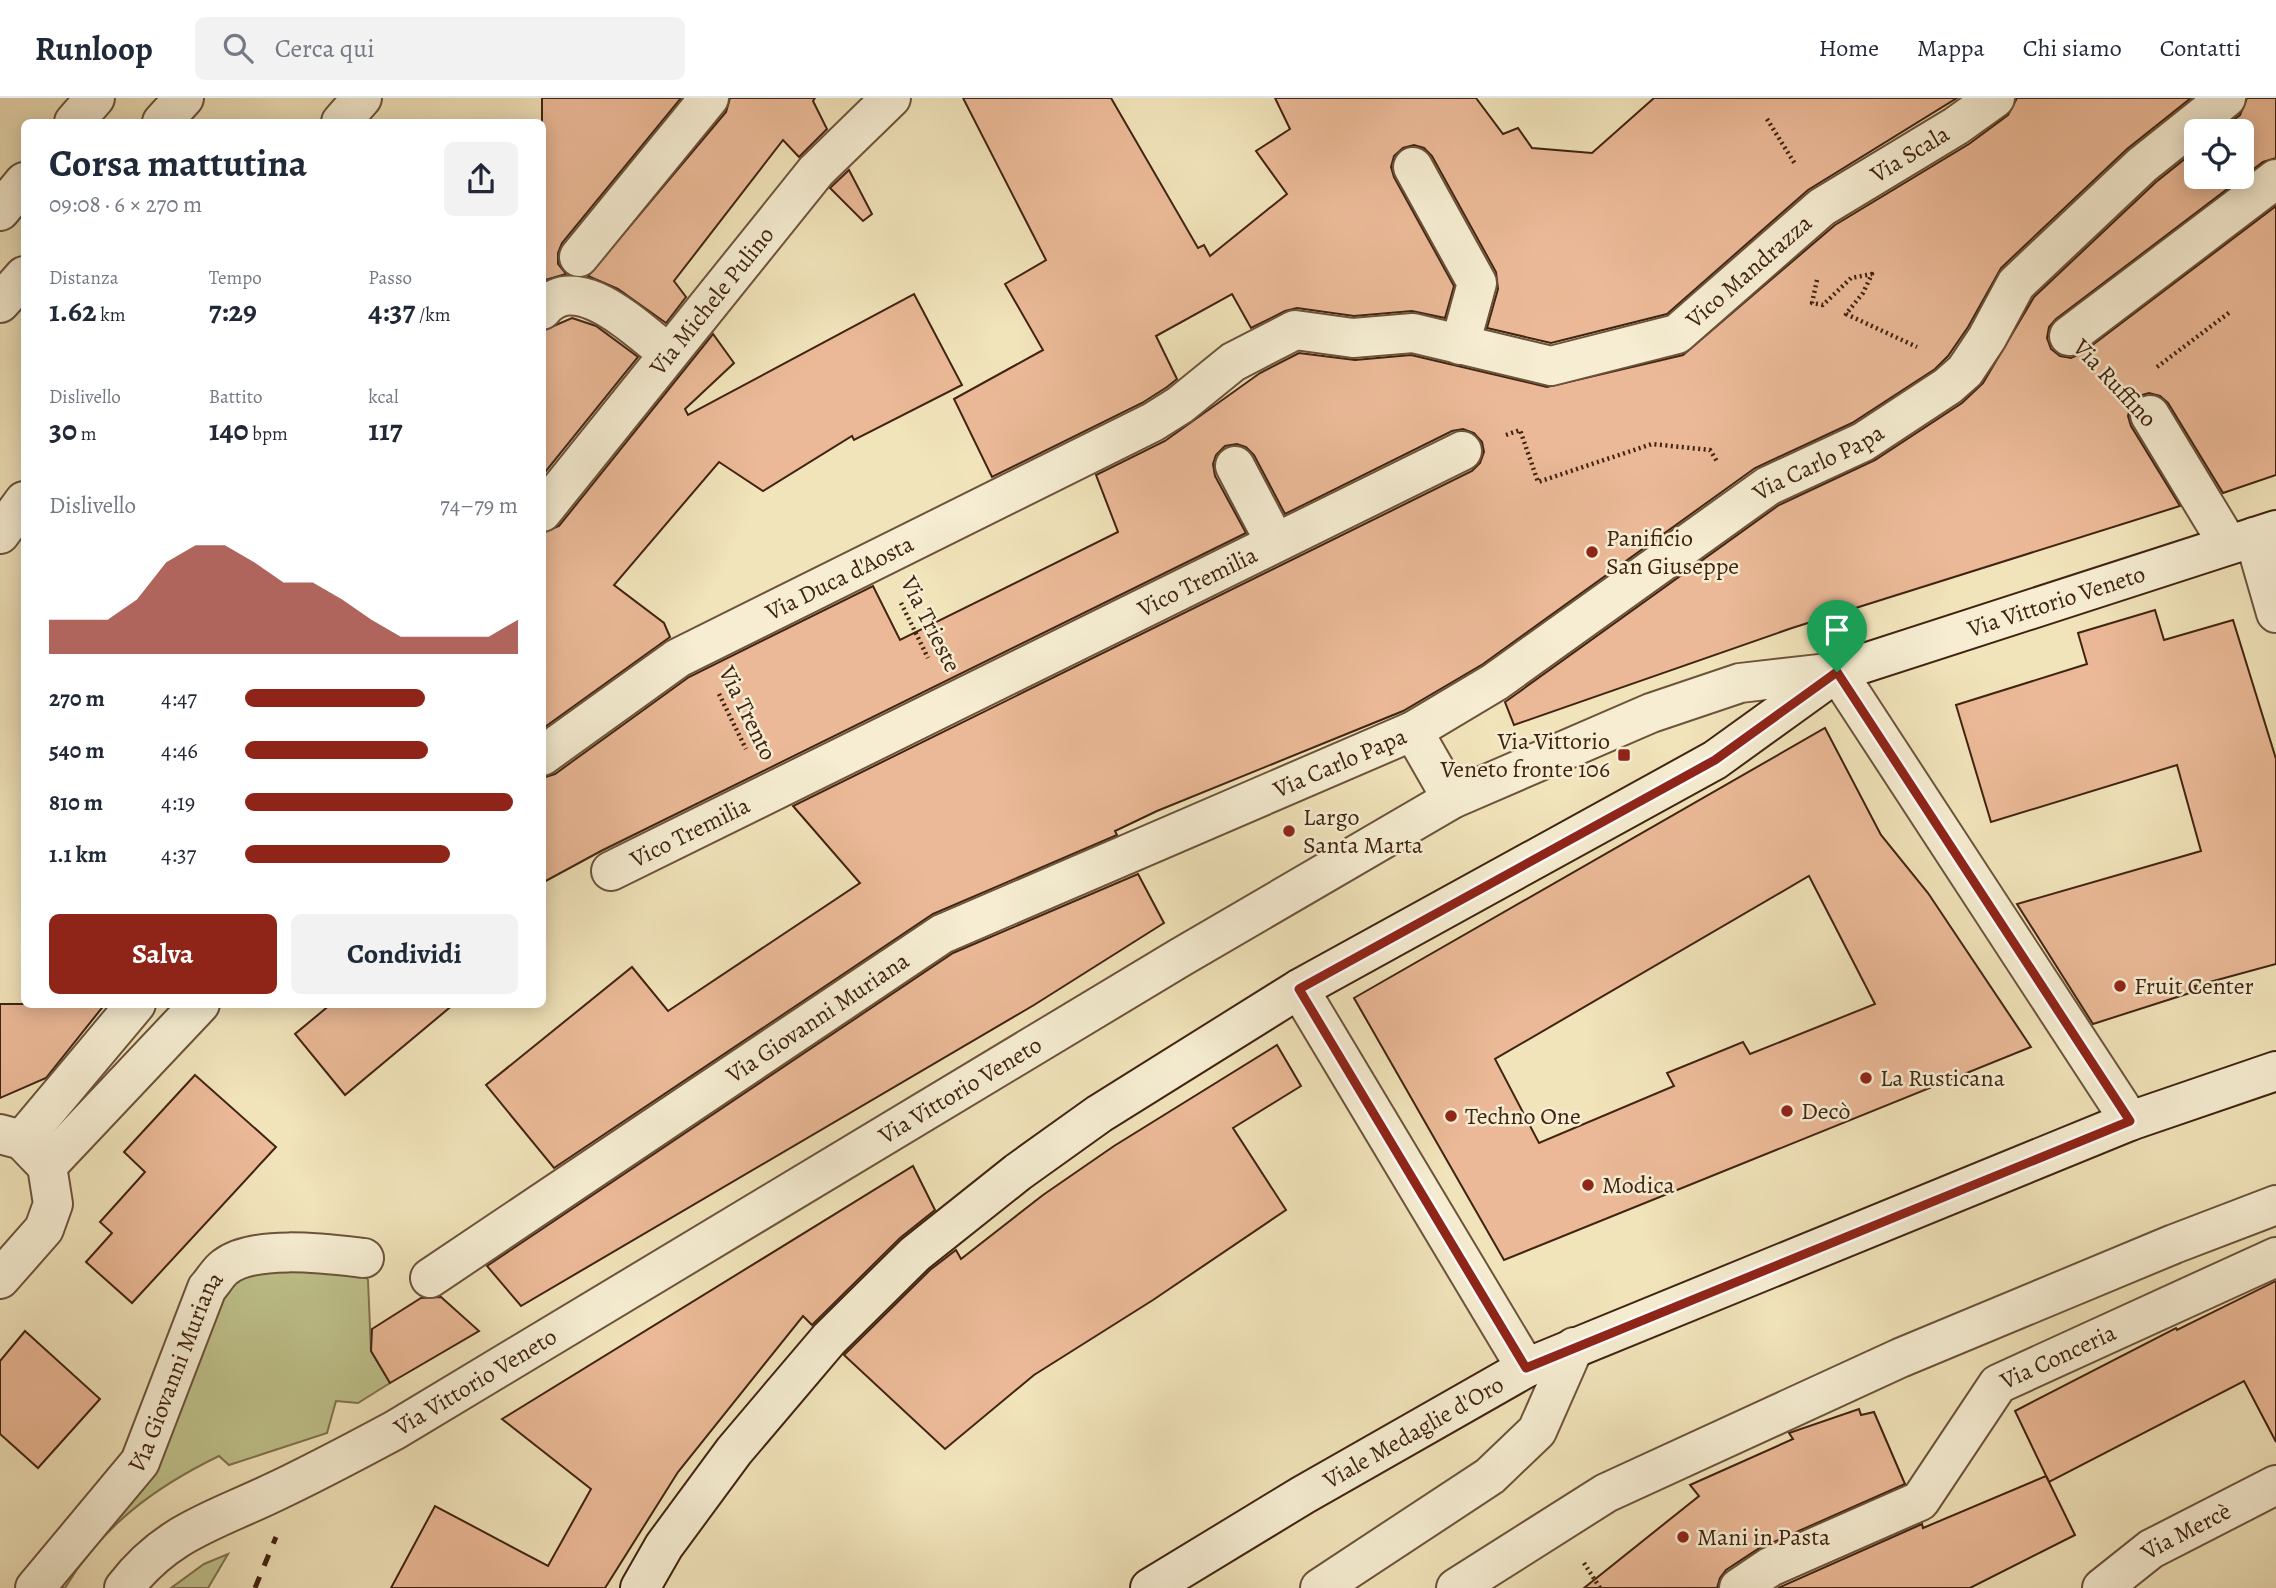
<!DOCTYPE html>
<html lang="it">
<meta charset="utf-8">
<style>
body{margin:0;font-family:Alegreya,serif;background:#f2f2f3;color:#1f2937;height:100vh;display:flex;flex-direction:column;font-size:26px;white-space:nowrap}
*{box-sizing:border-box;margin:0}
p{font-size:23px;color:#747a83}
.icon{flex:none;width:38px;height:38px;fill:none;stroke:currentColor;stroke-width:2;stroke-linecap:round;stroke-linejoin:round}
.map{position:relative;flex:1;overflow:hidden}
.details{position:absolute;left:21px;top:21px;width:525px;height:889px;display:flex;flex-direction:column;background:#fff;border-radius:10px;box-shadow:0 4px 18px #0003}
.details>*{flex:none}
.fabs{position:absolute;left:2184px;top:21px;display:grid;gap:14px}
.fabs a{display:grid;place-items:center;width:70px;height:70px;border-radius:10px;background:#fff;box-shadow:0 4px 18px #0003;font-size:35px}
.pin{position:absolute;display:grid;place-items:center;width:60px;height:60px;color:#fff;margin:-72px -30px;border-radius:50% 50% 50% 0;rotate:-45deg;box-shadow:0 0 7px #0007}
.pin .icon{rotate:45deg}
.round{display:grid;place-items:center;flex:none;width:74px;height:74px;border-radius:10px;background:#f2f2f3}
.headline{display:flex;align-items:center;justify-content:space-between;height:119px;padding:0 28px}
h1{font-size:38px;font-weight:600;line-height:52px}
.stats{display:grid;grid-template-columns:repeat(3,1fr);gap:10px;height:119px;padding:7px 28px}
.stats div{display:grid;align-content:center}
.stats b{font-size:30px;font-weight:600}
.stats small{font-size:19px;font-weight:400}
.stats p{font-size:19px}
.chart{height:196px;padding:14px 28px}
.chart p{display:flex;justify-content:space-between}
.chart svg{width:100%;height:126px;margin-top:7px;fill:#8f2418;opacity:.7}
.button{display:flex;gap:14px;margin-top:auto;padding:14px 28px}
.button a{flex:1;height:80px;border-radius:10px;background:#8f2418;color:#fff;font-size:28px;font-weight:600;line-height:80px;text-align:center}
.button a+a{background:#f2f2f3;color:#1f2937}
ul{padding:0 28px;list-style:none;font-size:23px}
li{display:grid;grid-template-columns:112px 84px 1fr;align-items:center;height:52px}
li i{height:18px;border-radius:9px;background:#8f2418}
header{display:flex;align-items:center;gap:42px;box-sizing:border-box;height:98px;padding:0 35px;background:#fff;border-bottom:2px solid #e0e1e3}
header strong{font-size:33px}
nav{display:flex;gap:38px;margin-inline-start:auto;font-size:24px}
.search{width:490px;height:63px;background:#f2f2f3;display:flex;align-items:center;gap:18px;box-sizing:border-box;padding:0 24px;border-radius:10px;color:#747a83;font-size:26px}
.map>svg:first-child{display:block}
.green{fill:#bfc28c;stroke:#80724e;stroke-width:2}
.building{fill:#ebb997;stroke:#402311;stroke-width:2;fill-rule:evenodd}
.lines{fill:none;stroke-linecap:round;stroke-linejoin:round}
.street-casing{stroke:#6c533b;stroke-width:42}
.secondary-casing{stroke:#402311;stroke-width:42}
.path{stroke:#402311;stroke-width:4.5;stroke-dasharray:2 3.5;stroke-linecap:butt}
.street{stroke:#f6edd2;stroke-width:38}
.secondary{stroke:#f6edd2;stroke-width:38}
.rail{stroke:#402311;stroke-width:5;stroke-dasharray:12 12;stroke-linecap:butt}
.route-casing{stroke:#fff;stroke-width:14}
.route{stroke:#8f2418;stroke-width:9}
.poi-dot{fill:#8f2418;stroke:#f6edd2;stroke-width:2.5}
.labels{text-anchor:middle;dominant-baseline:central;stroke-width:5;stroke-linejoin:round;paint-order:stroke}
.street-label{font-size:24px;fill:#402311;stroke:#f6edd2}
.poi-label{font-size:24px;fill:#402311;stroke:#f6edd2;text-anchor:start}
</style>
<header>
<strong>Runloop</strong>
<div class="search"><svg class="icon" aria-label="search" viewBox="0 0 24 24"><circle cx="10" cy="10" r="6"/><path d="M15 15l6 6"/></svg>Cerca qui</div>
<nav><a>Home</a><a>Mappa</a><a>Chi siamo</a><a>Contatti</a></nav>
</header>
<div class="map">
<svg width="2276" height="1490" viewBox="0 0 2276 1490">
<rect width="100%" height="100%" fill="#f1e3ba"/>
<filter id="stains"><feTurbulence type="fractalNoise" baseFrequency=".00286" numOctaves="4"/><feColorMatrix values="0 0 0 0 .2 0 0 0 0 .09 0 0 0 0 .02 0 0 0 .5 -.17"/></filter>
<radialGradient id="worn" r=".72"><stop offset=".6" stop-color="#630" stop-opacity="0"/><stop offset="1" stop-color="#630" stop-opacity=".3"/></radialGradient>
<!-- green -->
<g class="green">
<path d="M361,1172L368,1182L371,1253L390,1285L358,1305L336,1303L327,1335L229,1367L219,1358C155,1389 102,1428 65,1490H55L214,1205L236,1182L268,1173Z"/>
<polygon points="228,1456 208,1490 171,1490 204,1466"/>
</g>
<!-- building -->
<g class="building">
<polygon points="542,0 681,0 562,145 558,155 558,166 566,176 542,183"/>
<polygon points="730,0 815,0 813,3 827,31 799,59 783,42 674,183 686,199 666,225 618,191 588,178 726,14"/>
<polygon points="963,0 1111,0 1198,150 1204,147 1210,158 1287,96 1256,53 1290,31 1275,0 1476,0 1503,36 1518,30 1532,50 1592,55 1654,0 1957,0 1808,92 1667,216 1551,245 1487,230 1498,191 1496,174 1432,58 1424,50 1414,47 1403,50 1394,58 1391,69 1394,79 1454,188 1445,220 1412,213 1354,218 1297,210 1285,213 1251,230 1232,196 1156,238 1177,281 1167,289 1142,305 992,379 954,301 1043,252 1005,186 1046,162"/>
<polygon points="2017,0 2191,0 2127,51 2001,170 1968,229 1948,258 1935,271 1852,325 1755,370 1483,566 1403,613 1157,713 1115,733 1117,737 933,816 554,1070 486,987 632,869 668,913 860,785 793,708 1472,373 1480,365 1484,354 1482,344 1474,335 1463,331 1452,333 1285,416 1254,357 1246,349 1237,346 1225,348 1216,357 1213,366 1215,378 1246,435 601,753 542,785 542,680 555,676 689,579 873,488 900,542 1118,434 1096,377 1165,343 1260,275 1299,255 1355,262 1411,257 1547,289 1683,257 1835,127 1969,46 2008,17"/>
<polygon points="2247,0 2276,0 2276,60 2263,64 2056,221 2049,229 2047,240 2051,251 2060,258 2071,260 2082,255 2276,108 2276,377 2223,395 2168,305 2160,298 2149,295 2139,298 2131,307 2128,318 2131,328 2180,408 1792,530 1514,627 1505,604 1779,407 1875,362 1962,305 1983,285 2034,199 2156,84 2196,52 2196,79 2242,79 2242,33 2219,33 2240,17"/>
<polygon points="849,72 872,116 863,123 830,90"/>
<polygon points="914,196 962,287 854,342 852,338 763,393 719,364 614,487 664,525 670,539 542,631 542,435 559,428 713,236 734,265 685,311 688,317"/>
<polygon points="572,220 596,228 638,259 542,378 542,233"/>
<polygon points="2155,512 2164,542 2233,522 2276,661 2276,866 2195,888 2196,893 2093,926 2017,806 2201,753 2177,667 1991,724 1956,607 2087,566 2078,535"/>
<path d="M1825,630L1881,737L1928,795L2031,949L1504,1162L1354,900ZM1809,778L1875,906L1750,956L1743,944L1667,975L1674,988L1539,1045L1495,961Z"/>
<polygon points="1138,776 1164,825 1034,907 521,1208 487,1168 953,855"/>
<polygon points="0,906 105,906 46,980 0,1000"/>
<polygon points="331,906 454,906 345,997 295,936"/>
<polygon points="1277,947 1301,988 1233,1030 1286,1112 1153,1202 1034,1277 945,1351 844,1257 930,1172 956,1152 961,1161 1043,1097 1114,1048"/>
<polygon points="195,977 276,1049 132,1205 86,1164 112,1135 100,1124 145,1074 124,1054"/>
<polygon points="913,1068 935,1112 900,1140 812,1227 803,1218 678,1374 605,1490 391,1490 435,1408 548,1468 591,1391 502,1321"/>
<polygon points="2276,1183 2276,1344 2244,1283 2049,1384 2015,1313 2176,1230 2177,1232"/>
<polygon points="441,1199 479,1233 390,1285 371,1253 372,1231 421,1200"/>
<polygon points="25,1233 100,1301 38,1370 0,1336 0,1263"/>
<polygon points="1859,1311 1861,1317 1874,1314 1905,1386 1758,1451 1726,1472 1720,1480 1717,1490 1584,1490 1699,1398 1690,1387 1793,1341 1789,1335"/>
<polygon points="2046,1378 2075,1437 1970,1490 1778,1490 1922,1426 1923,1430"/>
</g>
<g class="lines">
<!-- street casing -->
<g class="street-casing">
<g id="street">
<polyline points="74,24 95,0"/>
<polyline points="162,24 184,0"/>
<polyline points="341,24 362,0"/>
<polyline points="1413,69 1477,185 1460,247"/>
<polyline points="0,113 24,84"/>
<polyline points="579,159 709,0"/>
<polyline points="0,205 24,178"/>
<path d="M542,212C576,169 638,233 668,255"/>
<polyline points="2069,238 2276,81"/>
<polyline points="2150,317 2228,446"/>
<polyline points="1235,368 1275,444"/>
<path id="s1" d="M542,414L816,73L891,0"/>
<polyline points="0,436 24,403"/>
<polyline points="2254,439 2276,515"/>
<polyline points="1413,633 1452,701"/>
<path id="s2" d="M542,658L678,560L1153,324L1180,307L1233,264L1295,232L1353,240L1413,235L1551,268L1677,236L1822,109L1956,28L1995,0"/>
<path id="s3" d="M611,773L1462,353"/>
<polyline points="1299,891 1526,1270"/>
<polyline points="0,1036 22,1042 47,1068 53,1106 44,1131 0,1181"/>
<polyline points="22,1042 136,906"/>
<polyline points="47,1068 200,906"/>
<path id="s4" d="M430,1180L942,836L1413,633L1495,584L1768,388L1863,344L1948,288L1965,273L1987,240L2016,186L2142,67L2226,0"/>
<path id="s5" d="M35,1490L140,1364L207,1190C213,1184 218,1174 225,1169C255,1146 329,1156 364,1160"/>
<path id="s6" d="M124,1490C166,1435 211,1424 270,1396C313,1376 354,1354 395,1332L1181,859L1452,701L1651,615L1740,585L1837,574L2130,1023"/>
<polyline points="1320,1490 1490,1378 1537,1333 1574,1249"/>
<polyline points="1456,1490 1606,1395 1900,1260 2174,1146 2276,1107"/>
<path id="s7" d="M1739,1490L1770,1469L1920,1403L1998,1286L2276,1159"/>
<path id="s8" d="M2102,1490L2151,1451L2276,1387"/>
</g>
</g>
<!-- secondary casing -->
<g class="secondary-casing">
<g id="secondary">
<path id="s9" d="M640,1490L664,1448L734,1353L829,1241L915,1156L1018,1074L1099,1016L1299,891L1715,662L1837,574L2276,432"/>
<path id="s10" d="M1150,1490L1303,1397L1526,1270L2130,1023L2276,973"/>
</g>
</g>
<!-- path -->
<g class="path">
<polyline points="1767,21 1795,66"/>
<polyline points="1817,182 1812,205 1823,207 1851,180 1872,176 1863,195 1846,216 1917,249"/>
<polyline points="2157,269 2230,214"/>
<polyline points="1506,337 1520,332 1538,384 1652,346 1710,352 1718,365"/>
<polyline points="901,505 928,560"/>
<polyline points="719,596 746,651"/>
<polyline points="1584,1465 1600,1490"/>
</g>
<!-- street -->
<use href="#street" class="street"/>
<!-- secondary -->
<use href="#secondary" class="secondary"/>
<!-- rail -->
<polyline class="rail" points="255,1490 276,1439"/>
</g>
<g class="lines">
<!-- route casing -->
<g class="route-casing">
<polygon id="route" points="1837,574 2130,1023 1526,1270 1299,891 1715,662"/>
</g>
<!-- route -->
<use href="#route" class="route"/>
</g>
<!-- markers -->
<g class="poi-dot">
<circle cx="1592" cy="454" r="7"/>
<rect x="1617" y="650" width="14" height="14" rx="3.5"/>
<circle cx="1289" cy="733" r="7"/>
<circle cx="2120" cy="888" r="7"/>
<circle cx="1866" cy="980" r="7"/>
<circle cx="1787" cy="1013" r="7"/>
<circle cx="1451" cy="1018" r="7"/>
<circle cx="1588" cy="1087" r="7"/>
<circle cx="1683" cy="1439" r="7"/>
</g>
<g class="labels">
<!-- street labels -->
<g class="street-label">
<text stroke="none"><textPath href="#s2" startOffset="1554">Via Scala</textPath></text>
<text stroke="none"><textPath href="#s2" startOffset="1354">Vico Mandrazza</textPath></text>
<text stroke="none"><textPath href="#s1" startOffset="271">Via Michele Pulino</textPath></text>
<text transform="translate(2115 285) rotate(47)">Via Ruffino</text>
<text stroke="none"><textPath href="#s4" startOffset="1617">Via Carlo Papa</textPath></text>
<text stroke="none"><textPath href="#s2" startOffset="348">Via Duca d'Aosta</textPath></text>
<text stroke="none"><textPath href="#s3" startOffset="654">Vico Tremilia</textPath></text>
<text stroke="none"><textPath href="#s9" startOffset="1757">Via Vittorio Veneto</textPath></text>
<text transform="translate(931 526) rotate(63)">Via Trieste</text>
<text transform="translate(748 615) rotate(64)">Via Trento</text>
<text stroke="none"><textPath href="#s4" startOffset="1050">Via Carlo Papa</textPath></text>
<text stroke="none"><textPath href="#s3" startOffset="88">Vico Tremilia</textPath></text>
<text stroke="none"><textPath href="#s4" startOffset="467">Via Giovanni Muriana</textPath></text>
<text stroke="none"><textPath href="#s6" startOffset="976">Via Vittorio Veneto</textPath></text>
<text stroke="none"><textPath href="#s7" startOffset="408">Via Conceria</textPath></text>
<text stroke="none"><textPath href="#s5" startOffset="261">Via Giovanni Muriana</textPath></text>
<text stroke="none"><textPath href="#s6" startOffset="410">Via Vittorio Veneto</textPath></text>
<text stroke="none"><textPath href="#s10" startOffset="306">Viale Medaglie d'Oro</textPath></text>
<text stroke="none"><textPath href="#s8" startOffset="102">Via Mercè</textPath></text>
</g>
<!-- poi labels -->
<g class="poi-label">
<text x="1606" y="440">Panificio<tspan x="1606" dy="28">San Giuseppe</tspan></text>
<text x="1610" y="643" text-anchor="end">Via Vittorio<tspan x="1610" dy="28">Veneto fronte 106</tspan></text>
<text x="1303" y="719">Largo<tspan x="1303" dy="28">Santa Marta</tspan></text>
<text x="2134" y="888">Fruit Center</text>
<text x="1880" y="980">La Rusticana</text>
<text x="1801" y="1013">Decò</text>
<text x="1465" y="1018">Techno One</text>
<text x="1602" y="1087">Modica</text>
<text x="1697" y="1439">Mani in Pasta</text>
</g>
</g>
<rect width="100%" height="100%" filter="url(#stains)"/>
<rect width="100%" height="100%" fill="url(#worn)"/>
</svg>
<div class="fabs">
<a><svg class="icon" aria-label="locate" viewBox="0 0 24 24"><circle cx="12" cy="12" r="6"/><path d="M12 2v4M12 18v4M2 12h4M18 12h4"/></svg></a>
</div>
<div class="pin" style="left:1837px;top:574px;background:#1e9e55"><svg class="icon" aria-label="arrive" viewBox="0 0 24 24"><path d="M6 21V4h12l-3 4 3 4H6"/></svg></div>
<section class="details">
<div class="headline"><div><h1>Corsa mattutina</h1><p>09:08 · 6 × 270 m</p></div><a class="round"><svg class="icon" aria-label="share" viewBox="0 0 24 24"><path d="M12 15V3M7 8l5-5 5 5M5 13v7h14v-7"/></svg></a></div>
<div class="stats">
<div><p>Distanza</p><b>1.62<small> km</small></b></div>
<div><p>Tempo</p><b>7:29</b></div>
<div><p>Passo</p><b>4:37<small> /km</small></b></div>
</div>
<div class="stats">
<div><p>Dislivello</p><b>30<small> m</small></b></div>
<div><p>Battito</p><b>140<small> bpm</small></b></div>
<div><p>kcal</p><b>117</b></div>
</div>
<div class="chart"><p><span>Dislivello</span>74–79 m</p>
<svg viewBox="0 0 160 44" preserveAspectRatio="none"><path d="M0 44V32L10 32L20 32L30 25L40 12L50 6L60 6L70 12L80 19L90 19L100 25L110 32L120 38L130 38L140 38L150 38L160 32V44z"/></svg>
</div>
<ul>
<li><b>270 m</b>4:47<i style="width:66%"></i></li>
<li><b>540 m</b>4:46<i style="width:67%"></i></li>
<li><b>810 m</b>4:19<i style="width:98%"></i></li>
<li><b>1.1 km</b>4:37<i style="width:75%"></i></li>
</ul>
<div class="button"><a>Salva</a><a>Condividi</a></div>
</section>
</div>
